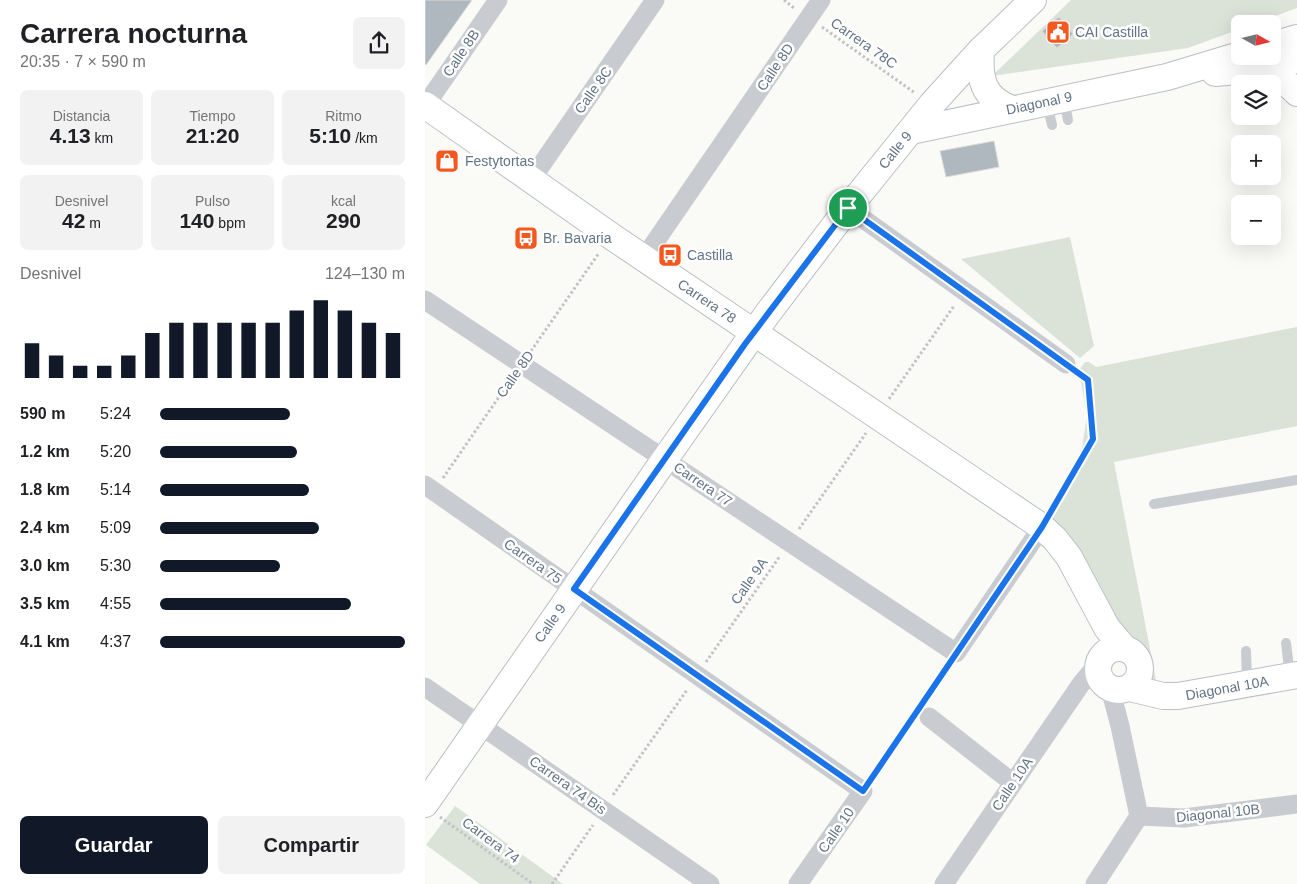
<!DOCTYPE html>
<html lang="es">
<meta charset="utf-8">
<style>
body{margin:0;font-family:Helvetica,sans-serif;background:#f2f2f2;color:#202124;height:100vh;display:flex;flex-direction:column;font-size:19px;white-space:nowrap}
*{box-sizing:border-box;margin:0}
p{font-size:16px;color:#757577}
.icon{flex:none;width:28px;height:28px;fill:none;stroke:currentColor;stroke-width:2;stroke-linecap:round;stroke-linejoin:round}
.map{position:relative;flex:1;overflow:hidden}
.side{display:flex;flex-direction:column;background:#fff;width:425px}
.side>*{flex:none}
.needle{width:32px;rotate:98deg}
.fabs{position:absolute;left:806px;top:15px;display:grid;gap:10px}
.fabs a{display:grid;place-items:center;width:50px;height:50px;border-radius:8px;background:#fff;box-shadow:0 5px 20px #0002;font-size:25px}
.pin{position:absolute;display:grid;place-items:center;width:42px;height:42px;color:#fff;margin:-21px;border:2px solid #fff;border-radius:50%;box-shadow:0 1px 5px #0007}
.round{display:grid;place-items:center;flex:none;width:52px;height:52px;border-radius:8px;background:#f2f2f2}
.headline{display:flex;align-items:center;justify-content:space-between;height:85px;padding:0 20px}
h1{font-size:28px;font-weight:600;line-height:38px}
.metrics{display:grid;grid-template-columns:repeat(3,1fr);gap:8px;height:85px;padding:5px 20px}
.metrics div{display:grid;align-content:center;border-radius:8px;background:#f2f2f2;text-align:center}
.metrics b{font-size:21px;font-weight:600}
.metrics small{font-size:14px;font-weight:400}
.metrics p{font-size:14px}
.chart{height:140px;padding:10px 20px}
.chart p{display:flex;justify-content:space-between}
.chart svg{width:100%;height:90px;margin-top:5px;stroke:#111827;stroke-width:6}
.action{display:flex;gap:10px;margin-top:auto;padding:10px 20px}
.action a{flex:1;height:58px;border-radius:8px;background:#111827;color:#fff;font-size:20px;font-weight:600;line-height:58px;text-align:center}
.action a+a{background:#f2f2f2;color:#202124}
ul{padding:0 20px;list-style:none;font-size:16px}
li{display:grid;grid-template-columns:80px 60px 1fr;align-items:center;height:38px}
li i{height:12px;border-radius:6px;background:#111827}
main{display:flex;flex:1;min-height:0}
.map>svg:first-child{display:block}
.green{fill:#dbe2d8}
.building{fill:#b0b8bf;stroke:#dcdcd9}
.lines{fill:none;stroke-linecap:round;stroke-linejoin:round}
.secondary-casing{stroke:#b9bfc4;stroke-width:28}
.path{stroke:#c1c4c6;stroke-width:3;stroke-dasharray:2.5 2.5;stroke-linecap:butt}
.lane{stroke:#c8ccd0;stroke-width:10}
.street{stroke:#c8ccd0;stroke-width:19}
.secondary{stroke:#fff;stroke-width:26}
.route-casing{stroke:#fff;stroke-width:10}
.route{stroke:#1a73e8;stroke-width:6}
.labels{text-anchor:middle;dominant-baseline:central;stroke-width:5;stroke-linejoin:round;paint-order:stroke}
.poi-label{font-size:14px;fill:#627485;stroke:#fff;text-anchor:start}
.street-label{font-size:14px;fill:#627485;stroke:#fff}
</style>
<main>
<section class="side">
<div class="headline"><div><h1>Carrera nocturna</h1><p>20:35 · 7 × 590 m</p></div><a class="round"><svg class="icon" aria-label="share" viewBox="0 0 24 24"><path d="M12 15V3M7 8l5-5 5 5M5 13v7h14v-7"/></svg></a></div>
<div class="metrics">
<div><p>Distancia</p><b>4.13<small> km</small></b></div>
<div><p>Tiempo</p><b>21:20</b></div>
<div><p>Ritmo</p><b>5:10<small> /km</small></b></div>
</div>
<div class="metrics">
<div><p>Desnivel</p><b>42<small> m</small></b></div>
<div><p>Pulso</p><b>140<small> bpm</small></b></div>
<div><p>kcal</p><b>290</b></div>
</div>
<div class="chart"><p><span>Desnivel</span>124–130 m</p>
<svg viewBox="0 0 160 44" preserveAspectRatio="none"><path d="M5 44V27M15 44V33M25 44V38M35 44V38M45 44V33M55 44V22M65 44V17M75 44V17M85 44V17M95 44V17M105 44V17M115 44V11M125 44V6M135 44V11M145 44V17M155 44V22"/></svg>
</div>
<ul>
<li><b>590 m</b>5:24<i style="width:53%"></i></li>
<li><b>1.2 km</b>5:20<i style="width:56%"></i></li>
<li><b>1.8 km</b>5:14<i style="width:61%"></i></li>
<li><b>2.4 km</b>5:09<i style="width:65%"></i></li>
<li><b>3.0 km</b>5:30<i style="width:49%"></i></li>
<li><b>3.5 km</b>4:55<i style="width:78%"></i></li>
<li><b>4.1 km</b>4:37<i style="width:100%"></i></li>
</ul>
<div class="action"><a>Guardar</a><a>Compartir</a></div>
</section>
<div class="map">
<svg width="872" height="884" viewBox="0 0 872 884">
<rect width="100%" height="100%" fill="#fafaf7"/>
<!-- green -->
<g class="green">
<polygon points="646,0 872,0 872,8 829,24 815,24 815,29 763,48 567,76"/>
<polygon points="645,237 669,346 655,358 536,259"/>
<polygon points="872,327 872,426 689,462 731,680 726,680 721,676 649,550 622,515 623,510 657,448 662,415 654,370 660,362 664,362 671,367"/>
<polygon points="30,806 138,884 55,884 1,845"/>
</g>
<!-- building -->
<g class="building">
<polygon points="0,0 47,0 1,65 0,64"/>
<polygon points="634,17 648,34 632,48 617,31"/>
<polygon points="569,141 574,167 521,177 515,151"/>
</g>
<g class="lines">
<!-- secondary casing -->
<g class="secondary-casing">
<g id="secondary">
<polyline points="848,45 872,38"/>
<path d="M556,50C554,78 557,98 587,109"/>
<polyline points="845,67 872,93"/>
<polyline points="790,73 822,70 872,60"/>
<polyline points="0,105 186,236 617,527 630,539 644,557 682,628 699,648"/>
<polyline points="486,131 742,77 815,55"/>
<circle cx="694" cy="669" r="21"/>
<polyline points="705,688 738,696 753,696 872,675"/>
<polyline points="0,804 240,459 343,313 423,208 507,104 556,50 608,0"/>
</g>
</g>
<!-- path -->
<g class="path">
<polyline points="359,0 369,8"/>
<polyline points="397,27 490,93"/>
<polyline points="106,351 174,253"/>
<polyline points="464,399 529,306"/>
<polyline points="18,478 87,378"/>
<polyline points="628,509 669,439 663,380 655,374"/>
<polyline points="374,529 441,433"/>
<polyline points="281,662 355,556"/>
<polyline points="500,700 521,668"/>
<polyline points="448,776 486,719"/>
<polyline points="188,795 262,690"/>
<polyline points="15,817 108,884"/>
<polyline points="127,884 168,825"/>
</g>
<!-- lane -->
<g class="lane">
<polyline points="639,99 643,120"/>
<polyline points="622,103 627,125"/>
<polyline points="729,504 872,480"/>
<polyline points="861,643 865,676"/>
<polyline points="821,651 822,683"/>
</g>
<!-- street -->
<g class="street">
<polyline points="0,106 73,0"/>
<polyline points="106,180 230,0"/>
<polyline points="423,208 641,364"/>
<polyline points="219,258 396,0"/>
<polyline points="0,300 531,653 617,527"/>
<polyline points="0,485 438,791 373,884"/>
<polyline points="0,687 285,884"/>
<polyline points="685,688 695,726 714,816"/>
<polyline points="504,717 588,783"/>
<polyline points="714,816 759,818 872,804"/>
<polyline points="519,884 656,684 673,664"/>
<polyline points="670,884 714,816"/>
</g>
<!-- secondary -->
<use href="#secondary" class="secondary"/>
</g>
<g class="lines">
<!-- route casing -->
<g class="route-casing">
<polygon id="route" points="423,208 663,380 668,439 617,527 438,791 149,589 320,344"/>
</g>
<!-- route -->
<use href="#route" class="route"/>
</g>
<!-- icons -->
<defs>
<g id="civic-square" transform="scale(1.25)"><rect x="-9" y="-9" width="18" height="18" rx="4" fill="#f3581e" stroke="#fff"/><path d="M-.6-6.5H3V-4.5H.6V-3L4-1V1h2V6H-6V1h2V-1L-.6-3ZM-1.2 2.5V6h2.4V2.5Z" fill="#fff"/></g>
<g id="shop-square" transform="scale(1.25)"><rect x="-9" y="-9" width="18" height="18" rx="4" fill="#f3581e" stroke="#fff"/><path d="M-5-2.5h2.3a2.7 3.5 0 0 1 5.4 0H5L5.5 6h-11ZM-1.5-2.5h3a1.5 2.3 0 0 0-3 0Z" fill="#fff"/></g>
<g id="bus-square" transform="scale(1.25)"><rect x="-9" y="-9" width="18" height="18" rx="4" fill="#f3581e" stroke="#fff"/><path d="M-5-6H5V4H4V6H2V4H-2V6H-4V4H-5ZM-3.5-4V0h7V-4ZM-3.5 1.2v1.5H-2V1.2ZM2 1.2v1.5H3.5V1.2Z" fill="#fff"/></g>
</defs>
<g fill-rule="evenodd">
<use href="#civic-square" x="633" y="32"/>
<use href="#shop-square" x="22" y="161"/>
<use href="#bus-square" x="101" y="238"/>
<use href="#bus-square" x="245" y="255"/>
</g>
<g class="labels">
<!-- poi labels -->
<g class="poi-label">
<text x="650" y="32">CAI Castilla</text>
<text x="40" y="161">Festytortas</text>
<text x="118" y="238">Br. Bavaria</text>
<text x="262" y="255">Castilla</text>
</g>
<!-- street labels -->
<g class="street-label">
<text transform="translate(439 43) rotate(35)">Carrera 78C</text>
<text transform="translate(36 53) rotate(-56)">Calle 8B</text>
<text transform="translate(350 67) rotate(-56)">Calle 8D</text>
<text transform="translate(168 90) rotate(-55)">Calle 8C</text>
<text transform="translate(614 103) rotate(-12)">Diagonal 9</text>
<text transform="translate(470 150) rotate(-51)">Calle 9</text>
<text transform="translate(282 301) rotate(34)">Carrera 78</text>
<text transform="translate(90 374) rotate(-55)">Calle 8D</text>
<text transform="translate(278 484) rotate(34)">Carrera 77</text>
<text transform="translate(108 561) rotate(35)">Carrera 75</text>
<text transform="translate(324 581) rotate(-55)">Calle 9A</text>
<text transform="translate(125 623) rotate(-55)">Calle 9</text>
<text transform="translate(802 688) rotate(-10)">Diagonal 10A</text>
<text transform="translate(587 784) rotate(-56)">Calle 10A</text>
<text transform="translate(143 785) rotate(35)">Carrera 74 Bis</text>
<text transform="translate(793 813) rotate(-6)">Diagonal 10B</text>
<text transform="translate(411 830) rotate(-55)">Calle 10</text>
<text transform="translate(66 840) rotate(36)">Carrera 74</text>
</g>
</g>
</svg>
<div class="fabs">
<a><svg class="needle" viewBox="-14 -14 28 28"><path d="M0-13l5 13h-10z" fill="#e53935"/><path d="M0 13l5-13h-10z" fill="#757577"/></svg></a>
<a><svg class="icon" aria-label="layers" viewBox="0 0 24 24"><path d="M12 4l9 5-9 5-9-5zM3 14l9 5 9-5"/></svg></a>
<a>+</a>
<a>−</a>
</div>
<div class="pin" style="left:423px;top:208px;background:#1e9e55"><svg class="icon" aria-label="arrive" viewBox="0 0 24 24"><path d="M6 21V4h12l-3 4 3 4H6"/></svg></div>
</div>
</main>
